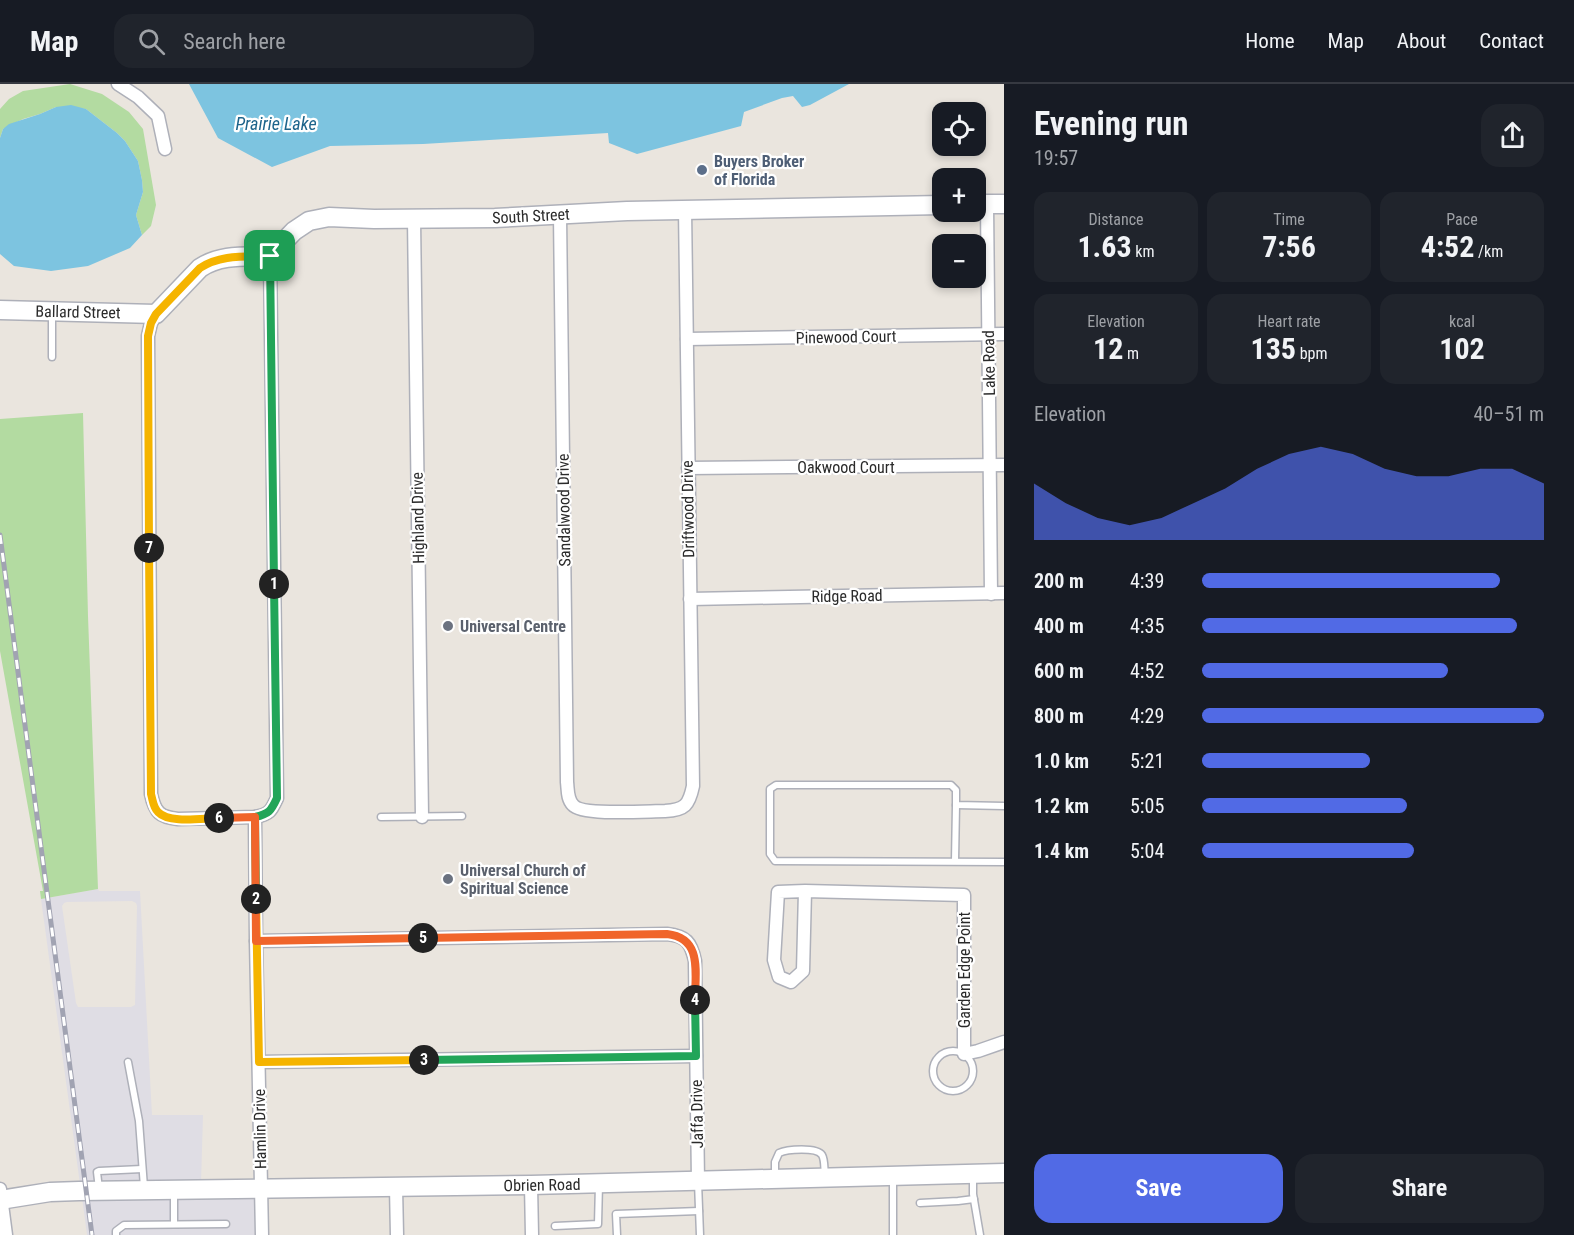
<!DOCTYPE html>
<meta charset="utf-8">
<style>
body{margin:0;font-family:"Roboto Condensed",sans-serif;background:#20242c;color:#f1f3f6;height:100vh;display:flex;flex-direction:column;font-size:22px;white-space:nowrap}
*{box-sizing:border-box;margin:0}
p{font-size:20px;color:#9ea1a6}
.icon{flex:none;width:33px;height:33px;fill:none;stroke:currentColor;stroke-width:2;stroke-linecap:round;stroke-linejoin:round}
.map{position:relative;flex:1;overflow:hidden}
.panel{display:flex;flex-direction:column;background:#171b24;width:570px}
.panel>*{flex:none}
.buttons{position:absolute;left:932px;top:18px;display:grid;gap:12px}
.buttons a{display:grid;place-items:center;width:54px;height:54px;border-radius:12px;background:#171b24;box-shadow:0 3px 9px #0003;font-size:30px}
.pin{position:absolute;display:grid;place-items:center;width:51px;height:51px;color:#fff;margin:-26px;border-radius:12px;box-shadow:0 3px 9px #0006}
.km{position:absolute;width:30px;height:30px;margin:-15px;border-radius:50%;background:#222;color:#fff;font-size:16px;line-height:30px;text-align:center}
.round{display:grid;place-items:center;flex:none;width:63px;height:63px;border-radius:18px;background:#20242c}
.summary{display:flex;align-items:center;justify-content:space-between;height:102px;padding:0 30px}
h1{font-size:33px;font-weight:700;line-height:45px}
.metrics{display:grid;grid-template-columns:repeat(3,1fr);gap:9px;height:102px;padding:6px 30px}
.metrics div{display:grid;align-content:center;border-radius:15px;background:#20242c;text-align:center}
.metrics b{font-size:30px;font-weight:700}
.metrics small{font-size:16px;font-weight:400}
.metrics p{font-size:16px}
.chart{height:168px;padding:12px 30px}
.chart p{display:flex;justify-content:space-between}
.chart svg{width:100%;height:108px;margin-top:6px;fill:#516ae5;opacity:.7}
.action{display:flex;gap:12px;margin-top:auto;padding:12px 30px}
.action a{flex:1;height:69px;border-radius:18px;background:#516ae5;color:#fff;font-size:24px;font-weight:700;line-height:69px;text-align:center}
.action a+a{background:#20242c;color:#f1f3f6}
ul{padding:0 30px;list-style:none;font-size:20px}
li{display:grid;grid-template-columns:96px 72px 1fr;align-items:center;height:45px}
li i{height:15px;border-radius:8px;background:#516ae5}
header{display:flex;align-items:center;gap:36px;box-sizing:border-box;height:84px;padding:0 30px;background:#171b24;border-bottom:2px solid #363941}
header strong{font-size:28px}
nav{display:flex;gap:33px;margin-inline-start:auto;font-size:21px}
.search{width:420px;height:54px;background:#20242c;display:flex;align-items:center;gap:15px;box-sizing:border-box;padding:0 21px;border-radius:18px;color:#9ea1a6;font-size:22px}
main{display:flex;flex:1;min-height:0}
.map>svg:first-child{display:block}
.industrial{fill:#dfdde4;fill-rule:evenodd}
.green{fill:#b3dba1}
.water{fill:#7dc4e0}
.lines{fill:none;stroke-linecap:round;stroke-linejoin:round}
.lane-casing{stroke:#aeb0b9;stroke-width:9}
.street-casing{stroke:#aeb0b9;stroke-width:15}
.secondary-casing{stroke:#aeb0b9;stroke-width:21}
.lane{stroke:#fff;stroke-width:6}
.street{stroke:#fff;stroke-width:12}
.secondary{stroke:#fff;stroke-width:18}
.rail-casing{stroke:#a1a3b2;stroke-width:5}
.rail{stroke:#fff;stroke-width:3;stroke-dasharray:9;stroke-linecap:butt}
.split-1-casing{stroke:#fff;stroke-width:12}
.split-2-casing{stroke:#fff;stroke-width:12}
.split-3-casing{stroke:#fff;stroke-width:12}
.split-4-casing{stroke:#fff;stroke-width:12}
.split-5-casing{stroke:#fff;stroke-width:12}
.split-6-casing{stroke:#fff;stroke-width:12}
.split-7-casing{stroke:#fff;stroke-width:12}
.split-8-casing{stroke:#fff;stroke-width:12}
.split-1{stroke:#22a559;stroke-width:8}
.split-2{stroke:#22a559;stroke-width:8}
.split-3{stroke:#f5b400;stroke-width:8}
.split-4{stroke:#22a559;stroke-width:8}
.split-5{stroke:#f0652b;stroke-width:8}
.split-6{stroke:#f0652b;stroke-width:8}
.split-7{stroke:#f5b400;stroke-width:8}
.split-8{stroke:#f5b400;stroke-width:8}
.service-dot{fill:#5c6f8a;stroke:#fff;stroke-width:2}
.worship-dot{fill:#6b7280;stroke:#fff;stroke-width:2}
.labels{text-anchor:middle;dominant-baseline:central;stroke-width:4.5;stroke-linejoin:round;paint-order:stroke}
.service-label{font-size:16px;font-weight:bold;fill:#4e5e75;stroke:#fff;text-anchor:start}
.street-label{font-size:16px;fill:#2a2a2a;stroke:#fff}
.worship-label{font-size:16px;font-weight:bold;fill:#5b616d;stroke:#fff;text-anchor:start}
.water-label{font-size:18px;font-style:italic;fill:#1d648b;stroke:#fff}
</style>
<header>
<strong>Map</strong>
<div class="search"><svg class="icon" aria-label="search" viewBox="0 0 24 24"><circle cx="10" cy="10" r="6"/><path d="M15 15l6 6"/></svg>Search here</div>
<nav><a>Home</a><a>Map</a><a>About</a><a>Contact</a></nav>
</header>
<main>
<div class="map">
<svg width="1004" height="1151" viewBox="0 0 1004 1151">
<rect width="100%" height="100%" fill="#eae5de"/>
<!-- industrial -->
<g class="industrial">
<path d="M98,805L99,807H140L152,1031H203L201,1099L80,1100L41,815ZM132,817L136,819L137,822L135,921L131,923H78L76,919L62,822L64,819L67,818Z"/>
<polygon points="255,1111 256,1151 87,1151 82,1113"/>
</g>
<!-- green -->
<g class="green">
<polygon points="70,0 102,10 129,28 143,45 156,121 151,142 142,151 136,131 143,108 142,96 138,77 125,57 117,49 86,25 56,23 40,30 23,35 3,45 0,54 0,25 9,15 23,7"/>
<polygon points="83,329 88,532 98,805 41,815 40,807 43,807 0,567 0,335"/>
</g>
<!-- water -->
<g class="water">
<polygon points="189,0 849,0 810,21 802,23 793,12 782,14 744,28 741,42 637,70 609,59 608,49 423,60 330,62 272,83 218,54"/>
<polygon points="71,21 86,25 117,49 125,57 138,77 142,96 143,108 136,131 142,151 130,164 88,182 51,187 14,182 0,170 0,54 3,45 9,40 40,30 56,23"/>
</g>
<g class="lines">
<!-- lane casing -->
<g class="lane-casing">
<g id="lane">
<polyline points="52,228 52,273"/>
<polyline points="1004,722 956,721 956,706 951,701 776,701 770,705 770,770 775,777 1004,778"/>
<polyline points="381,733 462,732"/>
<polyline points="955,777 956,721"/>
<circle cx="953" cy="987" r="20"/>
<polyline points="128,978 139,1037 144,1103"/>
<polyline points="973,1091 973,1110 980,1151"/>
<path d="M775,1092V1078L779,1069C787,1065 817,1063 822,1071C825,1076 824,1085 825,1091"/>
<polyline points="893,1093 893,1151"/>
<polyline points="698,1098 700,1151"/>
<polyline points="99,1105 97,1088 99,1087 142,1085"/>
<polyline points="174,1106 174,1140"/>
<polyline points="920,1119 958,1117 974,1115"/>
<polyline points="555,1142 598,1140 599,1100"/>
<polyline points="116,1151 116,1147 124,1141 226,1140"/>
<polyline points="617,1151 616,1130 699,1127"/>
</g>
</g>
<!-- street casing -->
<g class="street-casing">
<g id="street">
<polyline points="118,0 138,13 158,32 165,65"/>
<polyline points="987,120 991,510"/>
<path d="M560,131L567,698C568,706 567,715 573,721C582,732 648,727 665,727C685,726 689,721 693,702L685,125"/>
<polyline points="414,135 422,733"/>
<path d="M156,230L151,239L148,252L151,710C155,729 160,733 178,735L255,733C270,730 271,727 277,714L270,172"/>
<polyline points="687,255 1004,250"/>
<polyline points="688,384 1004,381"/>
<polyline points="690,515 1004,509"/>
<polyline points="255,733 256,857 262,1151"/>
<polyline points="805,807 803,887 791,898 779,893 774,876 778,808 805,807 964,811 964,970 978,967 1004,958"/>
<path d="M256,857L667,850C686,852 691,858 695,877L698,1097"/>
<polyline points="259,978 696,972"/>
<polyline points="531,1101 532,1151"/>
<polyline points="396,1103 397,1151"/>
<polyline points="0,1105 6,1151"/>
</g>
</g>
<!-- secondary casing -->
<g class="secondary-casing">
<g id="secondary">
<polyline points="975,120 1004,120"/>
<path d="M0,226L156,230L200,184C221,170 246,173 270,172L294,147L309,137L329,133L374,135L495,134L627,127L942,121"/>
<polyline points="0,1116 50,1108 79,1107 531,1101 1004,1089"/>
</g>
</g>
<!-- lane -->
<use href="#lane" class="lane"/>
<!-- street -->
<use href="#street" class="street"/>
<!-- secondary -->
<use href="#secondary" class="secondary"/>
<!-- rail casing -->
<g class="rail-casing">
<polyline id="rail" points="0,451 92,1151"/>
</g>
<!-- rail -->
<use href="#rail" class="rail"/>
</g>
<g class="lines">
<!-- split-1 casing -->
<g class="split-1-casing">
<polyline id="split-1" points="270,172 274,500"/>
</g>
<!-- split-2 casing -->
<g class="split-2-casing">
<path id="split-2" d="M256,815L255,733C269,730 271,727 277,714L274,500"/>
</g>
<!-- split-3 casing -->
<g class="split-3-casing">
<polyline id="split-3" points="256,815 259,978 424,976"/>
</g>
<!-- split-4 casing -->
<g class="split-4-casing">
<polyline id="split-4" points="424,976 696,972 695,916"/>
</g>
<!-- split-5 casing -->
<g class="split-5-casing">
<path id="split-5" d="M423,854L667,850C703,854 695,889 695,916"/>
</g>
<!-- split-6 casing -->
<g class="split-6-casing">
<polyline id="split-6" points="219,734 255,733 256,857 423,854"/>
</g>
<!-- split-7 casing -->
<g class="split-7-casing">
<path id="split-7" d="M149,464L151,710C153,717 153,723 158,728C169,740 203,734 219,734"/>
</g>
<!-- split-8 casing -->
<g class="split-8-casing">
<path id="split-8" d="M149,464L148,252L151,239L156,230L200,184C221,170 246,173 270,172"/>
</g>
<!-- split-1 -->
<use href="#split-1" class="split-1"/>
<!-- split-2 -->
<use href="#split-2" class="split-2"/>
<!-- split-3 -->
<use href="#split-3" class="split-3"/>
<!-- split-4 -->
<use href="#split-4" class="split-4"/>
<!-- split-5 -->
<use href="#split-5" class="split-5"/>
<!-- split-6 -->
<use href="#split-6" class="split-6"/>
<!-- split-7 -->
<use href="#split-7" class="split-7"/>
<!-- split-8 -->
<use href="#split-8" class="split-8"/>
</g>
<!-- markers -->
<circle class="service-dot" cx="702" cy="86" r="6"/>
<g class="worship-dot">
<circle cx="448" cy="542" r="6"/>
<circle cx="448" cy="795" r="6"/>
</g>
<g class="labels">
<!-- service labels -->
<g class="service-label">
<text x="714" y="77">Buyers Broker<tspan x="714" dy="18">of Florida</tspan></text>
</g>
<!-- street labels -->
<g class="street-label">
<text transform="translate(531 132) rotate(-3)">South Street</text>
<text transform="translate(78 228) rotate(1)">Ballard Street</text>
<text transform="translate(846 253) rotate(-1)">Pinewood Court</text>
<text transform="translate(989 279) rotate(-91)">Lake Road</text>
<text x="846" y="383">Oakwood Court</text>
<text transform="translate(688 425) rotate(-91)">Driftwood Drive</text>
<text transform="translate(564 426) rotate(-91)">Sandalwood Drive</text>
<text transform="translate(418 434) rotate(-91)">Highland Drive</text>
<text transform="translate(847 512) rotate(-1)">Ridge Road</text>
<text transform="translate(964 886) rotate(-90)">Garden Edge Point</text>
<text transform="translate(697 1030) rotate(-91)">Jaffa Drive</text>
<text transform="translate(260 1045) rotate(-91)">Hamlin Drive</text>
<text transform="translate(542 1101) rotate(-1)">Obrien Road</text>
</g>
<!-- worship labels -->
<g class="worship-label">
<text x="460" y="542">Universal Centre</text>
<text x="460" y="786">Universal Church of<tspan x="460" dy="18">Spiritual Science</tspan></text>
</g>
<!-- water labels -->
<g class="water-label">
<text x="276" y="39">Prairie Lake</text>
</g>
</g>
</svg>
<div class="buttons">
<a><svg class="icon" aria-label="locate" viewBox="0 0 24 24"><circle cx="12" cy="12" r="6"/><path d="M12 2v4M12 18v4M2 12h4M18 12h4"/></svg></a>
<a>+</a>
<a>−</a>
</div>
<div class="pin" style="left:270px;top:172px;background:#1e9e55"><svg class="icon" aria-label="arrive" viewBox="0 0 24 24"><path d="M6 21V4h12l-3 4 3 4H6"/></svg></div>
<b class="km" style="left:274px;top:500px">1</b>
<b class="km" style="left:256px;top:815px">2</b>
<b class="km" style="left:424px;top:976px">3</b>
<b class="km" style="left:695px;top:916px">4</b>
<b class="km" style="left:423px;top:854px">5</b>
<b class="km" style="left:219px;top:734px">6</b>
<b class="km" style="left:149px;top:464px">7</b>
</div>
<section class="panel">
<div class="summary"><div><h1>Evening run</h1><p>19:57</p></div><a class="round"><svg class="icon" aria-label="share" viewBox="0 0 24 24"><path d="M12 15V3M7 8l5-5 5 5M5 13v7h14v-7"/></svg></a></div>
<div class="metrics">
<div><p>Distance</p><b>1.63<small> km</small></b></div>
<div><p>Time</p><b>7:56</b></div>
<div><p>Pace</p><b>4:52<small> /km</small></b></div>
</div>
<div class="metrics">
<div><p>Elevation</p><b>12<small> m</small></b></div>
<div><p>Heart rate</p><b>135<small> bpm</small></b></div>
<div><p>kcal</p><b>102</b></div>
</div>
<div class="chart"><p><span>Elevation</span>40–51 m</p>
<svg viewBox="0 0 160 44" preserveAspectRatio="none"><path d="M0 44V21L10 29L20 35L30 38L40 35L50 29L60 23L70 15L80 9L90 6L100 9L110 15L120 18L130 18L140 15L150 15L160 21V44z"/></svg>
</div>
<ul>
<li><b>200 m</b>4:39<i style="width:87%"></i></li>
<li><b>400 m</b>4:35<i style="width:92%"></i></li>
<li><b>600 m</b>4:52<i style="width:72%"></i></li>
<li><b>800 m</b>4:29<i style="width:100%"></i></li>
<li><b>1.0 km</b>5:21<i style="width:49%"></i></li>
<li><b>1.2 km</b>5:05<i style="width:60%"></i></li>
<li><b>1.4 km</b>5:04<i style="width:62%"></i></li>
</ul>
<div class="action"><a>Save</a><a>Share</a></div>
</section>
</main>
